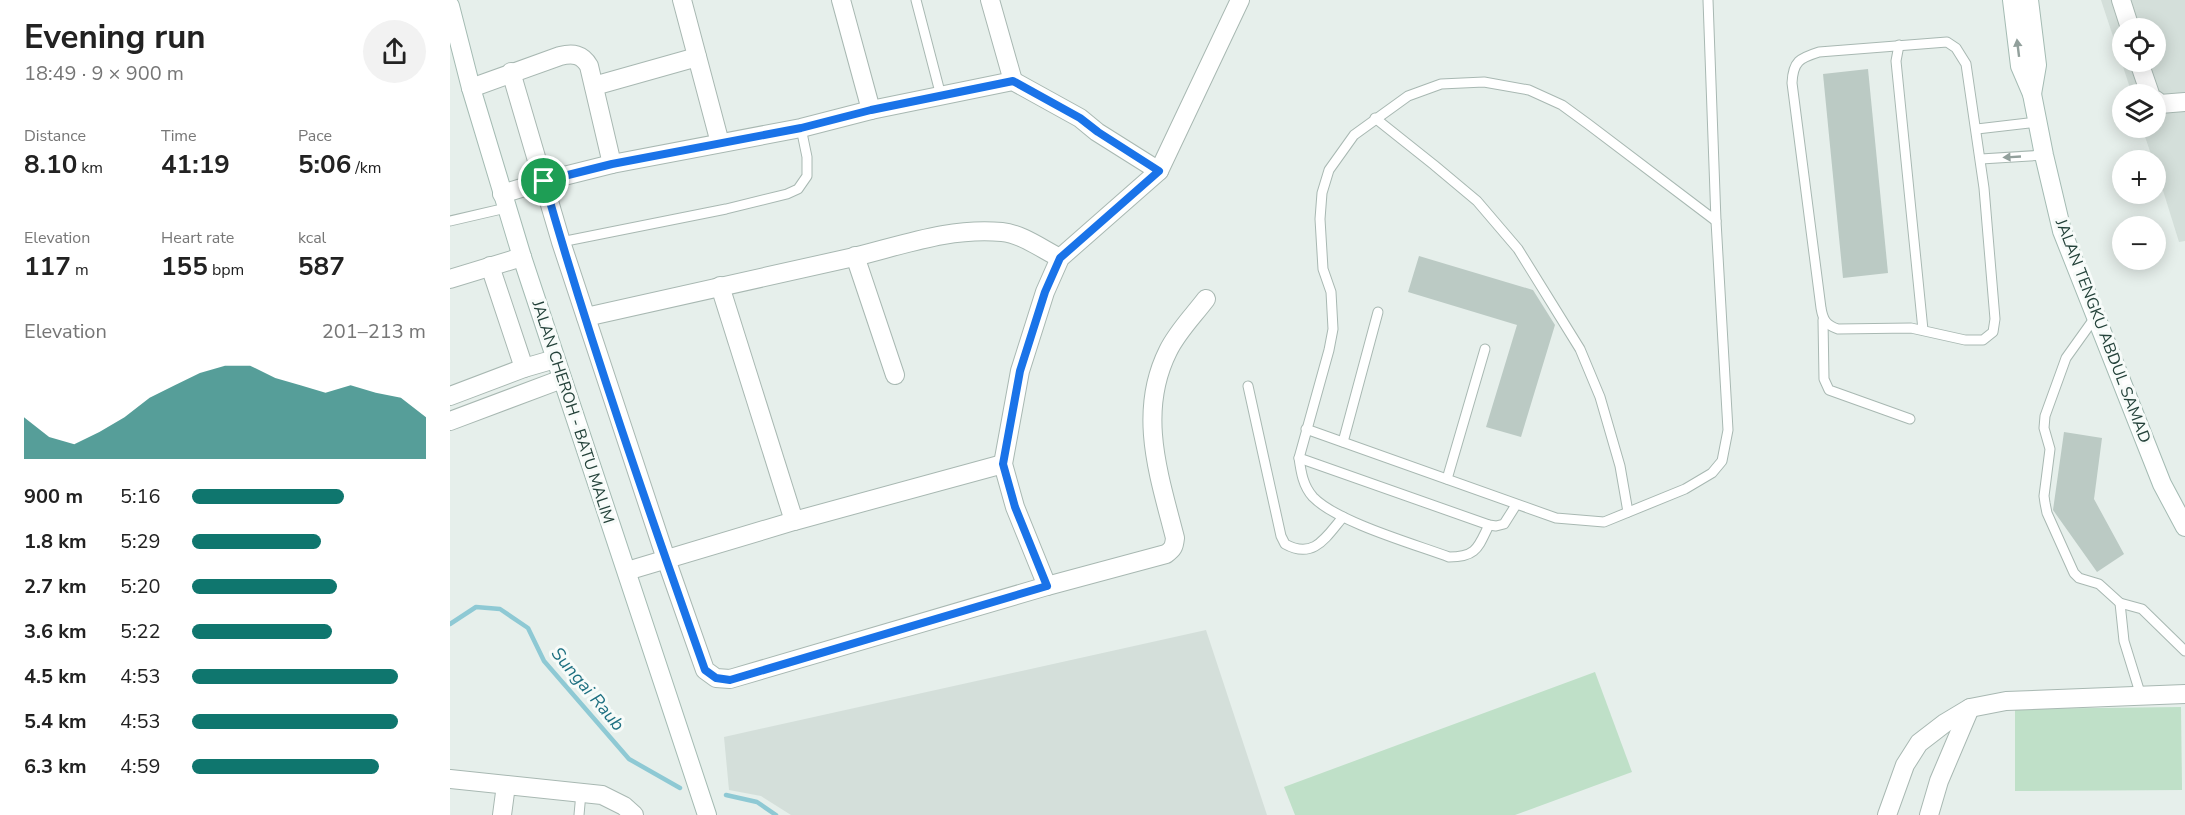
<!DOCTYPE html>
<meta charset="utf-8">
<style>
body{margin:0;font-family:"Nunito Sans",sans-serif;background:#f2f2f2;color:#222;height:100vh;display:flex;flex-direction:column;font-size:22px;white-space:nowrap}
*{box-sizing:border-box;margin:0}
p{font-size:20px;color:#767676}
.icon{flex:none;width:33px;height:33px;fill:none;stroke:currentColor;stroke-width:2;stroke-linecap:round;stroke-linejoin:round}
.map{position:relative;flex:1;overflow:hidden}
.details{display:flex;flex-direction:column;background:#fff;width:450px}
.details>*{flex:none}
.tools{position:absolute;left:1662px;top:18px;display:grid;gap:12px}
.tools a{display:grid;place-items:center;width:54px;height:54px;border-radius:50%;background:#fff;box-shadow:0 3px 15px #0003;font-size:30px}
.pin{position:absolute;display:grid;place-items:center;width:51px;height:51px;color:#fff;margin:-26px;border:3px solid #fff;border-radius:50%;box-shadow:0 2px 6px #0007}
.round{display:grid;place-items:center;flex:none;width:63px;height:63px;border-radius:32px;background:#f2f2f2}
.head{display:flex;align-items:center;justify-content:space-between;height:102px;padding:0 24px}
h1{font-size:33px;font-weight:700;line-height:45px}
.metrics{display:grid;grid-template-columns:repeat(3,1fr);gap:9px;height:102px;padding:6px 24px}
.metrics div{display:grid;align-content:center}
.metrics b{font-size:26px;font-weight:700}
.metrics small{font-size:16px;font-weight:400}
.metrics p{font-size:16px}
.chart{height:168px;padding:12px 24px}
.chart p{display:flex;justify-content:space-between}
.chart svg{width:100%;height:108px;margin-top:6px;fill:#0f766e;opacity:.7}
ul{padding:0 24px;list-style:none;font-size:20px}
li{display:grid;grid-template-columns:96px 72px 1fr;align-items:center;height:45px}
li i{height:15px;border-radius:8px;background:#0f766e}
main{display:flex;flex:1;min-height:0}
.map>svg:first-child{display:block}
.built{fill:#d4dfda;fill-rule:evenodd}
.green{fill:#bfe0c8}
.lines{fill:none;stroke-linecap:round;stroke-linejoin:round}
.stream{stroke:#8ec9d4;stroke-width:4.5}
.building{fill:#bbcac4}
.lane-casing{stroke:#a8b8b2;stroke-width:11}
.street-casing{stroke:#a8b8b2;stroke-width:20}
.secondary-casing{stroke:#a4bbb3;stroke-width:20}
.lane{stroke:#fff;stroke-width:9}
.street{stroke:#fff;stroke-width:18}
.secondary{stroke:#fff;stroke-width:18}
.oneway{fill:#92a09c}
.route-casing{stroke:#fff;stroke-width:12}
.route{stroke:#1a73e8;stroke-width:8}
.labels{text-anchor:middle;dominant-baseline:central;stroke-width:6;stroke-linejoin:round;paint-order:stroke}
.street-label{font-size:16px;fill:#24423a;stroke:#f7fbf9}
.water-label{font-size:18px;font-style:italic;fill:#1c6f80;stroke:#f7fbf9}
</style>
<main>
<section class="details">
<div class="head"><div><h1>Evening run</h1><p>18:49 · 9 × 900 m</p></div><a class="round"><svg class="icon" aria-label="share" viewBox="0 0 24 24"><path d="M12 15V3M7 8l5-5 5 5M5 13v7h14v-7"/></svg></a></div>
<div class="metrics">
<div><p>Distance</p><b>8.10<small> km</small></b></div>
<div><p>Time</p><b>41:19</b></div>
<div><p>Pace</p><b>5:06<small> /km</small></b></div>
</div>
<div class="metrics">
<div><p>Elevation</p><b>117<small> m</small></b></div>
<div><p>Heart rate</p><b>155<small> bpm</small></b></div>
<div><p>kcal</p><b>587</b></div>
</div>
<div class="chart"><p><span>Elevation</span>201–213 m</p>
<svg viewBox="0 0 160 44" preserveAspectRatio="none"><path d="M0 44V27L10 35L20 38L30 33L40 27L50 19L60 14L70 9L80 6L90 6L100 11L110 14L120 17L130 14L140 17L150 19L160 27V44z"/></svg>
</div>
<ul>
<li><b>900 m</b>5:16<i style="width:65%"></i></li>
<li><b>1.8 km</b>5:29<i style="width:55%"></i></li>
<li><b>2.7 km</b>5:20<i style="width:62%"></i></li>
<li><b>3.6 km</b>5:22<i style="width:60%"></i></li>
<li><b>4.5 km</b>4:53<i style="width:88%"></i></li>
<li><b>5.4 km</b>4:53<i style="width:88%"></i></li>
<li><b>6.3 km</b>4:59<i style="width:80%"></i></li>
</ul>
</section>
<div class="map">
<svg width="1735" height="815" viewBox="0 0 1735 815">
<rect width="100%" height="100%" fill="#e6efeb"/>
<!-- built -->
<g class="built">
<path d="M1651,0H1735V241L1729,242L1706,168V160H1703L1692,128H1706V94H1682ZM1672,28H1706V62H1672Z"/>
<polygon points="756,630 817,815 341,815 311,796 279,790 274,737"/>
</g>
<!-- green -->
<g class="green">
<polygon points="1145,672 1182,772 1065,815 845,815 834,787"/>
<polygon points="1731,707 1732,790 1565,791 1565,709"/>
</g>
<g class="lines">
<!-- stream -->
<g class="stream">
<polyline points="0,624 26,607 50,609 78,628 94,661 179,759 230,788"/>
<polyline points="276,795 307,802 326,815"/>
</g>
</g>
<!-- building -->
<g class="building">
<polygon points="1418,69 1438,273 1393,278 1373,74"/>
<polygon points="969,256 1083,290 1105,325 1071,437 1036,427 1067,325 958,292"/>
<polygon points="1614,432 1652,438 1644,499 1674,554 1647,572 1603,510"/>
</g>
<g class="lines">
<!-- lane casing -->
<g class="lane-casing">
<g id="lane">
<polyline points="466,0 491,96"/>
<path d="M1497,42L1506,48L1516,64L1534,188L1545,319L1543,332L1533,340H1515L1461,328L1388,329C1376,325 1373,320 1371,308L1342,83C1343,61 1350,58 1369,52Z"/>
<polyline points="1449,45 1446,61 1473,330"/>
<polyline points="925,118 984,165 1027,201 1068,249 1130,349 1150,397 1170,466 1178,512"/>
<polyline points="1527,129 1587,122"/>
<polyline points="1531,159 1594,155"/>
<polyline points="0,221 56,208"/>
<polyline points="111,242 276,209 337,194 348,189 357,176 357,157 351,128"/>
<polyline points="1646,316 1616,358 1595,416 1594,428 1600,449 1594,496 1595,503 1597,513 1624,573 1629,578 1649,584 1670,603 1692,609 1735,651"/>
<polyline points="1373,320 1374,379 1379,390 1460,419"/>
<path d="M798,386L831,536L835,544C864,560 876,537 893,517"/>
<polyline points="856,429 1106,518 1154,522 1235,489 1262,473 1272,461 1278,430 1266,221 1258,0"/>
<polyline points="893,442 928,312"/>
<polyline points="849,458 1039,525 1046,526 1054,524 1066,505"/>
<polyline points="997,479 1035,349"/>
<path d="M1039,525C1028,547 1027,557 999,557C964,544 887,522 863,497C853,486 851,472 849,458L879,350L883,329L881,292L873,269L870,219L872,193L879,170L904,135L958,96L991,84L1034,82L1079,90L1112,105L1138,124L1266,221"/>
<polyline points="1670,603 1674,641 1691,696"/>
<polyline points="129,815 131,793"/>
</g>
</g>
<!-- street casing -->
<g class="street-casing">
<g id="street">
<polyline points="232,0 270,143"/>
<polyline points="391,0 421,110"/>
<polyline points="540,0 563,81"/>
<polyline points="1671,0 1680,28"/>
<polyline points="1689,62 1700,94"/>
<path d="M61,72L111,242L216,559L255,670L266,678L280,679L597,586L716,554C723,549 724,547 725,538C709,475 687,413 718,351C727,332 744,315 756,299"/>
<polyline points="144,86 247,57"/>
<path d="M21,88L110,56C123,53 132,54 139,66L162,164"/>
<polyline points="1706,100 1710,104 1735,102"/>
<polyline points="52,194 94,181 162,164 351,128 421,110 563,81 630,118 647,132 709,171"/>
<polyline points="405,256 445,375"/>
<polyline points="40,266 74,368"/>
<polyline points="0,279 72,257"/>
<polyline points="270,286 344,521"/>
<path d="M136,317C225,297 314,277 404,257C453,245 501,227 552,232C572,234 592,249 610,258"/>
<polyline points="0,396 74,368 105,359"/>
<polyline points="0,421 112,379"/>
<polyline points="177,571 344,521 553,464"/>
<polyline points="597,586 565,507 553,464 570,371 595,292 610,258 709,171 790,0"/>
<polyline points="0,779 152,795 174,806 184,815"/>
<polyline points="52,815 56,785"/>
<polyline points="1437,815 1455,765 1469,743 1495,723 1520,708 1556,701 1735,694"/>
<polyline points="1479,815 1489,781 1520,708"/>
</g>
</g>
<!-- secondary casing -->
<g class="secondary-casing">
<g id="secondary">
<polyline points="1562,0 1570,66 1582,94 1594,155 1612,231 1712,484 1735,527"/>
<polyline points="1579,0 1587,65 1582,94"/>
<polyline points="0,6 21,88 72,257 257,815"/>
</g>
</g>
<!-- lane -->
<use href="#lane" class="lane"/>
<!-- street -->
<use href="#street" class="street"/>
<!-- secondary -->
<use href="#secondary" class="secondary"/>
</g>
<!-- one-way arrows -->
<defs><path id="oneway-solid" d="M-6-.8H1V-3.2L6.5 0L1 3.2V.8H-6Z" transform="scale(1.5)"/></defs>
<g class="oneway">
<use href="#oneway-solid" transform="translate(1568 48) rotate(-97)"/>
<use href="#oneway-solid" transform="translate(1562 157) rotate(177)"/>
</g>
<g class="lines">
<!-- route casing -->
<g class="route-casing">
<path id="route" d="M563,81L630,118L648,132L709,171L610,258L595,292L570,371L553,464L565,507L597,586L280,680L266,678L255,670C198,509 141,346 94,181L162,164L351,128L421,110Z"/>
</g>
<!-- route -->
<use href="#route" class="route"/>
</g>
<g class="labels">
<!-- street labels -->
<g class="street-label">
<text transform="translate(1653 331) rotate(69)">JALAN TENGKU ABDUL SAMAD</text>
<text transform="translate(123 412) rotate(72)">JALAN CHEROH - BATU MALIM</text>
</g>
<!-- water labels -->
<g class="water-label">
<text transform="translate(138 689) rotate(50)">Sungai Raub</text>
</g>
</g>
</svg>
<div class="tools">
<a><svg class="icon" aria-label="locate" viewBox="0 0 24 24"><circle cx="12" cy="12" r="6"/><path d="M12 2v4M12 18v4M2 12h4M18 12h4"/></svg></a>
<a><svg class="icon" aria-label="layers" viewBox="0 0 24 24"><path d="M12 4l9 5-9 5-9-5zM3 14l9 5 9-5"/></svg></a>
<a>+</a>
<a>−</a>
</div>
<div class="pin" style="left:94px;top:181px;background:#1e9e55"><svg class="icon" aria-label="arrive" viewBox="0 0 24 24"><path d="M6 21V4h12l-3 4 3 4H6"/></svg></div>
</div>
</main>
